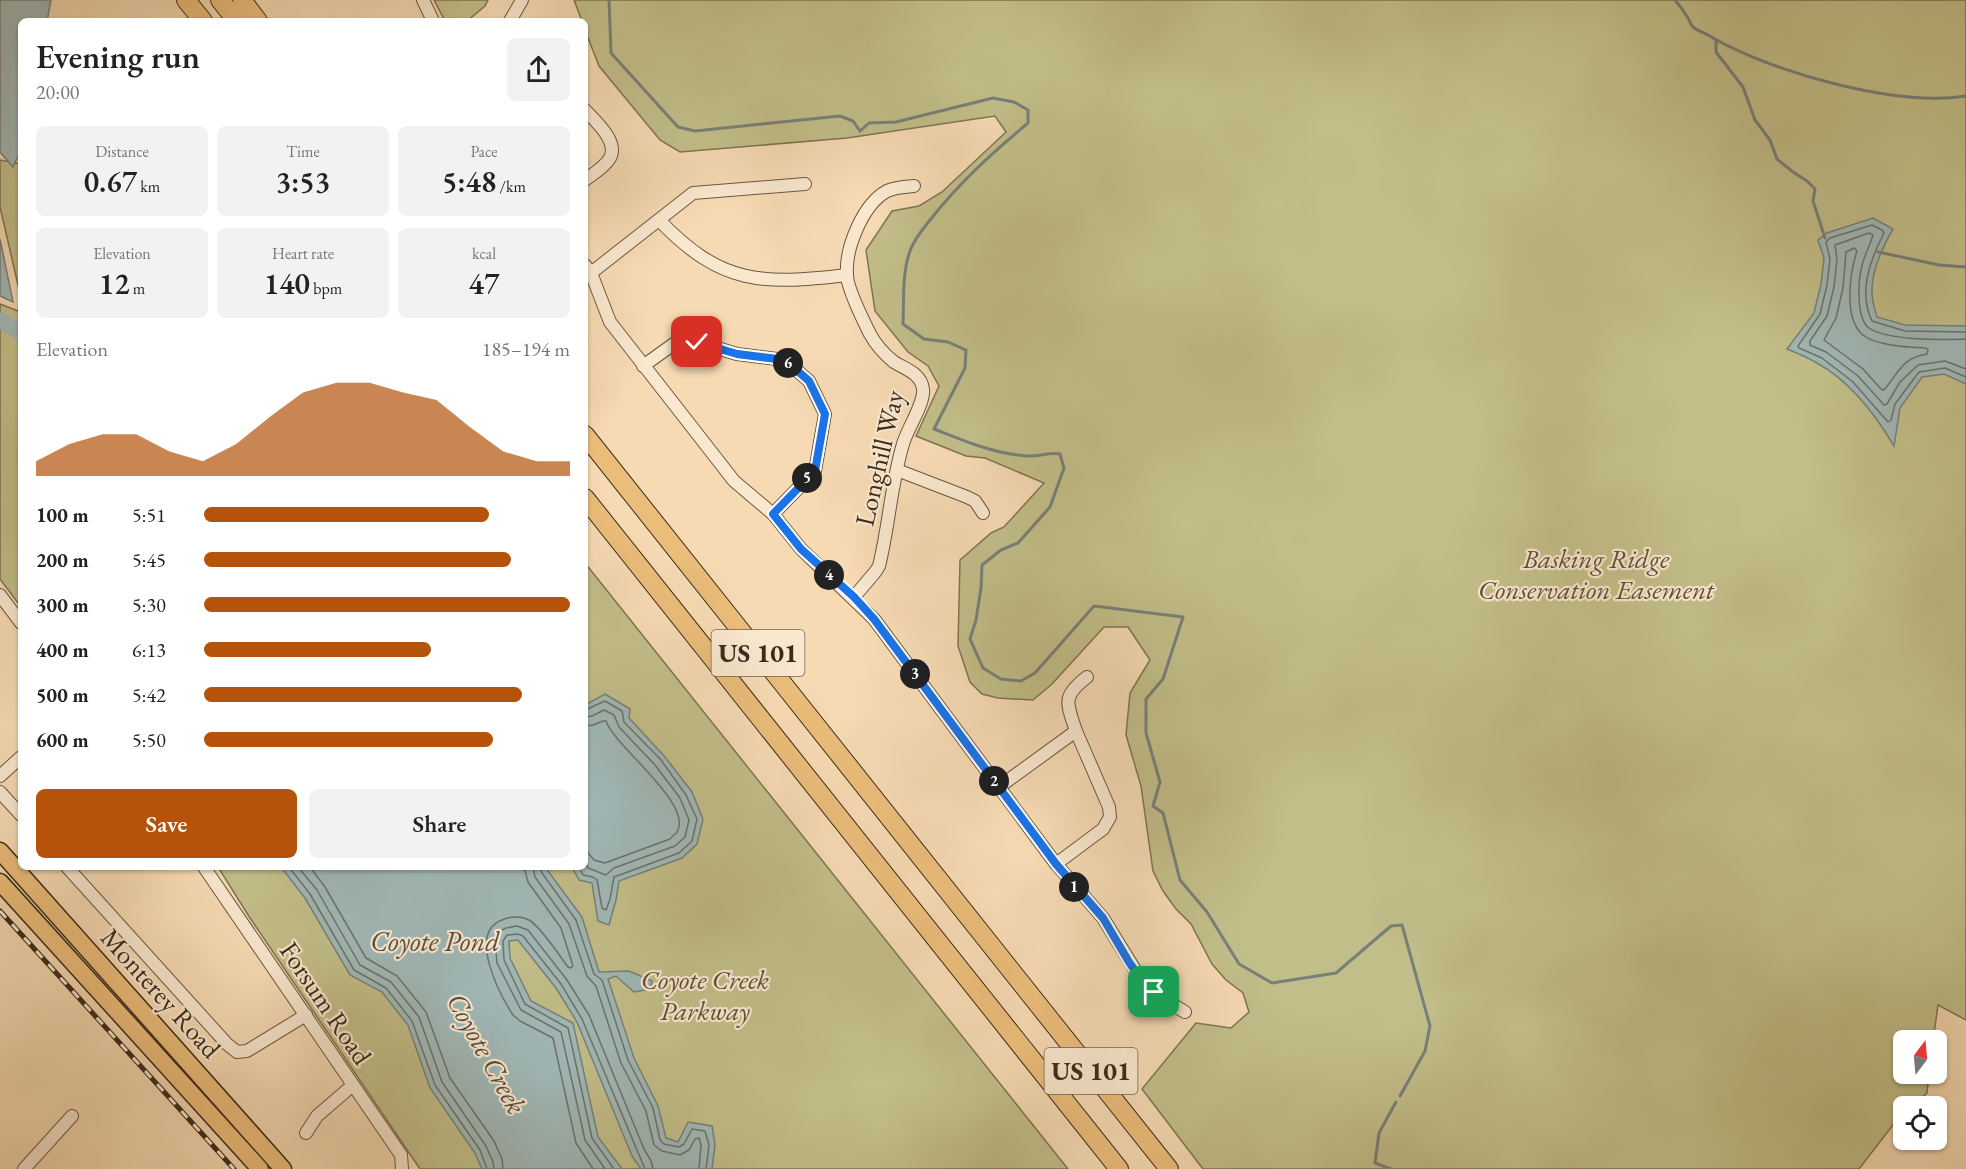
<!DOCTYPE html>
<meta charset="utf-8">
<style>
body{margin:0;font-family:"EB Garamond",serif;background:#f2f2f2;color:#222;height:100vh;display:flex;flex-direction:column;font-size:22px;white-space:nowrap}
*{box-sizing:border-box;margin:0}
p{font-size:20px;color:#767676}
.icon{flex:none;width:33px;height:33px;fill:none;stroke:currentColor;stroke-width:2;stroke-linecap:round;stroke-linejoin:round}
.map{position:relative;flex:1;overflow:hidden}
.side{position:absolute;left:18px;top:18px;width:570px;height:852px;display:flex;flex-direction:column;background:#fff;border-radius:9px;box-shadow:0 2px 4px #0004}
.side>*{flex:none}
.needle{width:39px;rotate:16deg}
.buttons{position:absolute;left:1893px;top:1030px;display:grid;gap:12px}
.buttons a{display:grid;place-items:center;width:54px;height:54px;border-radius:9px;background:#fff;box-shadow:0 2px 4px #0004;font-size:30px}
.pin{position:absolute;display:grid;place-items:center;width:51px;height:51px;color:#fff;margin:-26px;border-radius:12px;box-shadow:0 3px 9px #0006}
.km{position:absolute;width:30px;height:30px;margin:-15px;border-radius:50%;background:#222;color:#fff;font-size:16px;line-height:30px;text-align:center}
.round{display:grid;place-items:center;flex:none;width:63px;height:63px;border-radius:9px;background:#f2f2f2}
.headline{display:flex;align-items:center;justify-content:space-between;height:102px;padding:0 18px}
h1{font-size:33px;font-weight:600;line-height:45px}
.metrics{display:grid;grid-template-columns:repeat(3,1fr);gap:9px;height:102px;padding:6px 18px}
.metrics div{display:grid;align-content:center;border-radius:9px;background:#f2f2f2;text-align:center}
.metrics b{font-size:30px;font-weight:600}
.metrics small{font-size:16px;font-weight:400}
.metrics p{font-size:16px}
.chart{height:168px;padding:12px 18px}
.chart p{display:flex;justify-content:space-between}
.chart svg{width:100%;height:108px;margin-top:6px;fill:#b45309;opacity:.7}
.action{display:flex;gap:12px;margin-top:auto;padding:12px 18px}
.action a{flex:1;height:69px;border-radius:9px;background:#b45309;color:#fff;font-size:24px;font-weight:600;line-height:69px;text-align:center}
.action a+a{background:#f2f2f2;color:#222}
ul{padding:0 18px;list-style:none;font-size:20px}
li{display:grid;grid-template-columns:96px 72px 1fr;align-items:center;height:45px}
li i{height:15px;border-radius:8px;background:#b45309}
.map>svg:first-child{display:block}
.green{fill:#c2be89;stroke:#7e7452;stroke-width:1.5}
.water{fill:#a0b8b7;stroke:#778079;stroke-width:1.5}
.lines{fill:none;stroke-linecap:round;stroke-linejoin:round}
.shore{stroke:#6d7269;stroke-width:1.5}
.stream{stroke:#778079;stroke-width:3}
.river{stroke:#a0b8b7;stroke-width:16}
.minor-casing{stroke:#695741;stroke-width:14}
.major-casing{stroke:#3a2b1b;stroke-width:19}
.highway-casing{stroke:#3a2b1b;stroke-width:20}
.minor{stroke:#f9e7ce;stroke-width:12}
.major{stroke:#ebbd7a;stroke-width:16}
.highway{stroke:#ebbd7a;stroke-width:18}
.rail-casing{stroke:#3a2b1b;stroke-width:5}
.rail{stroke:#f9e7ce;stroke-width:3;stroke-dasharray:9;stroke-linecap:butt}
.route-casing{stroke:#fff;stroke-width:12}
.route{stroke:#1a73e8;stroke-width:8}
.labels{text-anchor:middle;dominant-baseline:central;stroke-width:4.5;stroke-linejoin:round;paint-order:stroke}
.shield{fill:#f9e7ce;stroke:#736351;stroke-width:1.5}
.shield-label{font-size:26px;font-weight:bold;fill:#3a2b1b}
.street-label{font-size:27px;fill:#3a2b1b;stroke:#f9e7ce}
.park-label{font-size:27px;font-style:italic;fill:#5c5036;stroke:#f9e7ce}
.water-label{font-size:28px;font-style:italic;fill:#544e42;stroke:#f9e7ce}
</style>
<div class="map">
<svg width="1966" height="1169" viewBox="0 0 1966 1169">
<rect width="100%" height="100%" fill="#f6dab3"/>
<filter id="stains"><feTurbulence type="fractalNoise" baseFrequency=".00333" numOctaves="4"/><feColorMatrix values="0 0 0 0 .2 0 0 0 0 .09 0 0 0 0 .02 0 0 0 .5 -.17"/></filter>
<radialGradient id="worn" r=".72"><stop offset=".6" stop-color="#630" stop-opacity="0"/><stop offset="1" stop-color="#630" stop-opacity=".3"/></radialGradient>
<!-- green -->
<g class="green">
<polygon points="434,0 488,0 485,6 467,21 445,21"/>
<polygon points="574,0 1966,0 1966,1020 1938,1005 1933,1041 1904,1041 1904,1074 1929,1074 1927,1093 1910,1107 1904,1107 1903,1112 1859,1169 1203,1169 1142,1089 1196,1023 1231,1028 1249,1012 1243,993 1226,980 1212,964 1191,924 1176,909 1163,891 1153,871 1141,786 1126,735 1130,693 1150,660 1128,627 1104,627 1052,684 1033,700 998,698 982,694 970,682 958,646 960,560 991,533 1004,527 1044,483 985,458 966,456 916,436 939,386 928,366 908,352 875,311 866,250 892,211 919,206 942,192 1006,132 995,116 847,138 680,152 660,140 599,66 585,30 585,21 582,21"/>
<polygon points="0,160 21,164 21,298 0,207"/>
<polygon points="0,304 21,312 21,607 0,579"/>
<polygon points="585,563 1068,1169 420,1169 250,918 218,867 585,867"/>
</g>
<!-- water -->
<g class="water">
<polygon points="0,0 51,0 47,21 21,21 21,150 13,167 0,152"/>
<path d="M1873,218L1893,229C1882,248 1871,271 1872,293C1872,301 1875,310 1877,317L1905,325L1966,326V384L1944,374L1922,377L1900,408L1894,446C1875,414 1850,381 1817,363C1807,357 1797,353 1787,349L1814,313L1821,284L1824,258L1818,240L1827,233Z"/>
<polygon points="0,239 13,302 0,296"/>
<polygon points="605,694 630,709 629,718 665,757 692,792 703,819 697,844 682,858 619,881 616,900 609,925 598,921 592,883 579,880 572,867 585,867 585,705"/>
<polygon points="281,867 545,867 582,917 599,972 629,971 652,981 650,989 634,992 616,976 608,979 634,1058 658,1106 666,1138 678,1142 688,1122 712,1126 715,1145 712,1169 641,1169 632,1156 577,1022 556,988 518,940 509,941 510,958 531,1001 573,1023 598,1137 622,1169 482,1169 475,1153 430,1088 408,1025 382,992 350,975 305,898"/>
</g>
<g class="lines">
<!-- shore -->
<g class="shore">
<path d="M1854,248L1857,251C1850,272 1843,319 1863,335C1877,346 1908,347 1926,348L1928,350L1927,354C1901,358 1899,373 1884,390L1881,389L1863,369L1824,340L1836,318L1843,288L1846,252Z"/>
<path d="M1966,332L1905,331L1872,321C1858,292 1870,260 1884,233L1882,230L1872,225L1830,238L1826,242L1830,259L1827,285L1820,314L1798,346L1799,348L1822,358L1853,382L1888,422L1891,420L1895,404L1919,372L1945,368L1966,377"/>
<path d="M1966,339C1943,340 1888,341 1869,328C1856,319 1858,280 1862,266C1864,255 1870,246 1873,235L1869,233L1835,245L1837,260L1834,287L1827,316L1810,341V345L1826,352L1858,376L1884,405L1887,404L1900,382L1918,365L1945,361L1966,369"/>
<polyline points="585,717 592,716 604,710 614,715 619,727 655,765 680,798 689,820 685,837 675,846 614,868 606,875 588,868 585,863"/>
<path d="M585,726L593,725L603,721H606C615,747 694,804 677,832C677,833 670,838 670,839L605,863L594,860L585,849"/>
<polyline points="289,867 310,894 354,970 386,988 412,1021 435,1085 480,1150 487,1169"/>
<polyline points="298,867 317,890 360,965 391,982 419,1017 442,1082 486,1146 493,1162 494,1169"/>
<polyline points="310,867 325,887 366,958 397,976 426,1012 450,1078 494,1141 502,1159 503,1169"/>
<path d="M524,867L528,882L561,928L573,966L571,968L568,967C559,955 541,927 529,920C522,916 510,916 502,920C467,933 500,995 513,1015L520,1021L553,1038L576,1143L593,1169"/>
<polyline points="533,867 535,877 569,924 587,976 596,986 621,1063 646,1111 654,1145 662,1151 680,1155 689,1150 695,1139 699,1138 701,1145 699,1169"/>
<polyline points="540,867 542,873 576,920 594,974 602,980 628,1060 653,1108 660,1140 664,1144 679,1147 684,1144 692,1129 705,1131 709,1145 706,1169"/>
<polyline points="579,867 583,875 593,877 597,880 602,908 606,910 610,899 614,877 679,853 692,841 697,819 686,795 661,760 624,722 622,711 605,701 585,710"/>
<polyline points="605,1169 585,1140 561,1032 521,1010 497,963 495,941 500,931 506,928 517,926 528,930 567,980 589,1015 644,1149 651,1161 653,1169"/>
<polyline points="614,1169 592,1138 568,1028 525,1004 504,960 503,941 507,935 518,934 523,936 561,984 582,1019 645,1169"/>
</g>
<!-- stream -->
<g class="stream">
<path d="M609,0L611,53L678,127L695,131L840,116L853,121L860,131L869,123L896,122L993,98L1014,102L1028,110V123C992,153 960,182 930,220C923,229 914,239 910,251C902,273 904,300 903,324L924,339L948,342L966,350L965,368L934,429C965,441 994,454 1028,456C1039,457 1048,452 1060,454L1064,468L1050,507L1018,543L1001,550L982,565L981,588L976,620L970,639L983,668L1001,679L1021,681L1035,673L1094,606L1183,617L1163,679L1146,699V733L1160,782L1153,806L1163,813L1180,880L1207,912L1239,964L1272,983L1336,973L1391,926L1402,925L1430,1026L1425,1051L1400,1096"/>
<path d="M1675,0C1679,5 1683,10 1686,15C1689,18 1690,24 1693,27C1698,31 1707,34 1713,38C1775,73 1896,107 1966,96"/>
<polyline points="1716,40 1716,52 1743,87 1755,120 1770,140 1777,159 1793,172 1807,181 1815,189 1813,201 1825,238"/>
<polyline points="1878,252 1939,265 1966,267"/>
<polyline points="1391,1169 1375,1163 1379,1133 1396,1102"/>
</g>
<!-- river -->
<polyline class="river" points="0,320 21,333"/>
<!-- minor casing -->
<g class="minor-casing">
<g id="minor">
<polyline points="423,0 433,21"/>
<polyline points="510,21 522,0"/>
<path d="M585,110C595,121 619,141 610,158C605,167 593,174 585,180"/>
<path d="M659,220C721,285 762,285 847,275"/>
<polyline points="585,265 591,273 610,322 734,481 773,514 801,549 874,619 1056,864 1103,918 1140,978 1162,998 1185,1012"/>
<polyline points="591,273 693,193 805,184"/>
<polyline points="643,366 675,343 697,342 737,354 785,360 809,381 825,414 815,471 773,514"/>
<polyline points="897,470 967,497 975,501 983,513"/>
<polyline points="0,595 21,623"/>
<path d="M854,597L876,571L879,566C889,526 891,484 903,444C907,429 925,403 923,389C921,373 905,369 894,362C884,354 876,345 870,334C864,322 847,287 847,275C845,248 863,204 887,191C896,187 905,187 914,186"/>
<path d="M1076,731C1067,703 1061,697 1087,677"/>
<polyline points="0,776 21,757"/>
<polyline points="999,787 1076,731 1109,807 1110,817 1103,829 1056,864"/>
<polyline points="0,792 21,815"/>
<polyline points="67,867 227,1044 237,1052 247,1051 306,1015"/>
<polyline points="204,867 401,1155 402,1169"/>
<polyline points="306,1133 317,1116 353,1085"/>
<polyline points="24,1169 72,1116"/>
</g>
</g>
<!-- major casing -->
<g class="major-casing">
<g id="major">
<polyline points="0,851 283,1169"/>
<polyline points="0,882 260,1169"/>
</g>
</g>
<!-- highway casing -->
<g class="highway-casing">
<g id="highway">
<polyline points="186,0 203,21"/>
<polyline points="220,0 237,21"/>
<polyline points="242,0 258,21"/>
<polyline points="585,435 1169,1169"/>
<polyline points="585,498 1119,1169"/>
</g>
</g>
<!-- minor -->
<use href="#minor" class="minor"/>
<!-- major -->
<use href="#major" class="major"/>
<!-- highway -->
<use href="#highway" class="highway"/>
<!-- rail casing -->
<g class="rail-casing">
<polyline id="rail" points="0,911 234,1169"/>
</g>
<!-- rail -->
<use href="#rail" class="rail"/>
</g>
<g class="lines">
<!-- route casing -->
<g class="route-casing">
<polyline id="route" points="697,342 737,354 785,360 809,381 825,414 815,471 773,514 801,549 854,597 874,619 1056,864 1103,918 1129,962 1140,978 1154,992"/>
</g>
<!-- route -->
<use href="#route" class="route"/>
</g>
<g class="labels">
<!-- shield labels -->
<g class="shield">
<rect x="711.5" y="630" width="93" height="46" rx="4.5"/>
<rect x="1044.5" y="1048" width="93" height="46" rx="4.5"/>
</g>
<g class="shield-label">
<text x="758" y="653">US 101</text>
<text x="1091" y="1071">US 101</text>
</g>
<!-- street labels -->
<g class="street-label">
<text transform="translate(879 458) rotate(-77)">Longhill Way</text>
<text transform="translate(161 993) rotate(48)">Monterey Road</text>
<text transform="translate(326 1003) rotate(56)">Forsum Road</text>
</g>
<!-- park labels -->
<g class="park-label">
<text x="1596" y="558">Basking Ridge<tspan x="1596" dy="31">Conservation Easement</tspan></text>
<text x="705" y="979">Coyote Creek<tspan x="705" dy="31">Parkway</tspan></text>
</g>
<!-- water labels -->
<g class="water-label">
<text x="435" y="941">Coyote Pond</text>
<text transform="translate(487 1053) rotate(61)">Coyote Creek</text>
</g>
</g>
<rect width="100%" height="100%" filter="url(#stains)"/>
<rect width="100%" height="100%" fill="url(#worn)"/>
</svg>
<div class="buttons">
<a><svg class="needle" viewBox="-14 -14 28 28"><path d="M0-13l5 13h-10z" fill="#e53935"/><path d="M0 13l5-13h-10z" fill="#767676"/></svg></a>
<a><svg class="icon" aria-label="locate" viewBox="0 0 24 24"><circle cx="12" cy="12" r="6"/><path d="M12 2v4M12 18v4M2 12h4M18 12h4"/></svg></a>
</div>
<div class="pin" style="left:1154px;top:992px;background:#1e9e55"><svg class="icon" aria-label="arrive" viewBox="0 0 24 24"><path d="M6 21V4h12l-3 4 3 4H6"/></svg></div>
<div class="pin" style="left:697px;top:342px;background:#d93025"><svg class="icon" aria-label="check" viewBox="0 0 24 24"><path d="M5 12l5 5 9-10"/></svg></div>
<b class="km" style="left:1074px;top:887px">1</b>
<b class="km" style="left:994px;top:781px">2</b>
<b class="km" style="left:915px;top:674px">3</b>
<b class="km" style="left:829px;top:575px">4</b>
<b class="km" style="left:807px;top:478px">5</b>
<b class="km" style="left:788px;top:363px">6</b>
<section class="side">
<div class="headline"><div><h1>Evening run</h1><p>20:00</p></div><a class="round"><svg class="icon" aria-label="share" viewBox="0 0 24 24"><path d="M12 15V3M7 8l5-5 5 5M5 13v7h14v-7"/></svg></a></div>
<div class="metrics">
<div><p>Distance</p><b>0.67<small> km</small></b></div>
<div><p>Time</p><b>3:53</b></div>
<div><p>Pace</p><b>5:48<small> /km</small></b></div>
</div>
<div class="metrics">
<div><p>Elevation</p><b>12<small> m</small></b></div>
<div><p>Heart rate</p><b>140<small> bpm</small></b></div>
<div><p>kcal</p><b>47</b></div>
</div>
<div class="chart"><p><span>Elevation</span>185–194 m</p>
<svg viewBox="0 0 160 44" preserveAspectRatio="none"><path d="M0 44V38L10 31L20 27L30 27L40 34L50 38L60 31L70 20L80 10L90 6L100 6L110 10L120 13L130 24L140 34L150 38L160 38V44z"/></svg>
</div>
<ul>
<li><b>100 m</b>5:51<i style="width:78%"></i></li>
<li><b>200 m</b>5:45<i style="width:84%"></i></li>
<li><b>300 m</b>5:30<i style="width:100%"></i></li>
<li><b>400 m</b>6:13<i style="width:62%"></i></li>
<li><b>500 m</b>5:42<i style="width:87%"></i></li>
<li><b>600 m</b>5:50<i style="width:79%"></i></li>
</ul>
<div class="action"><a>Save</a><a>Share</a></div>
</section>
</div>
